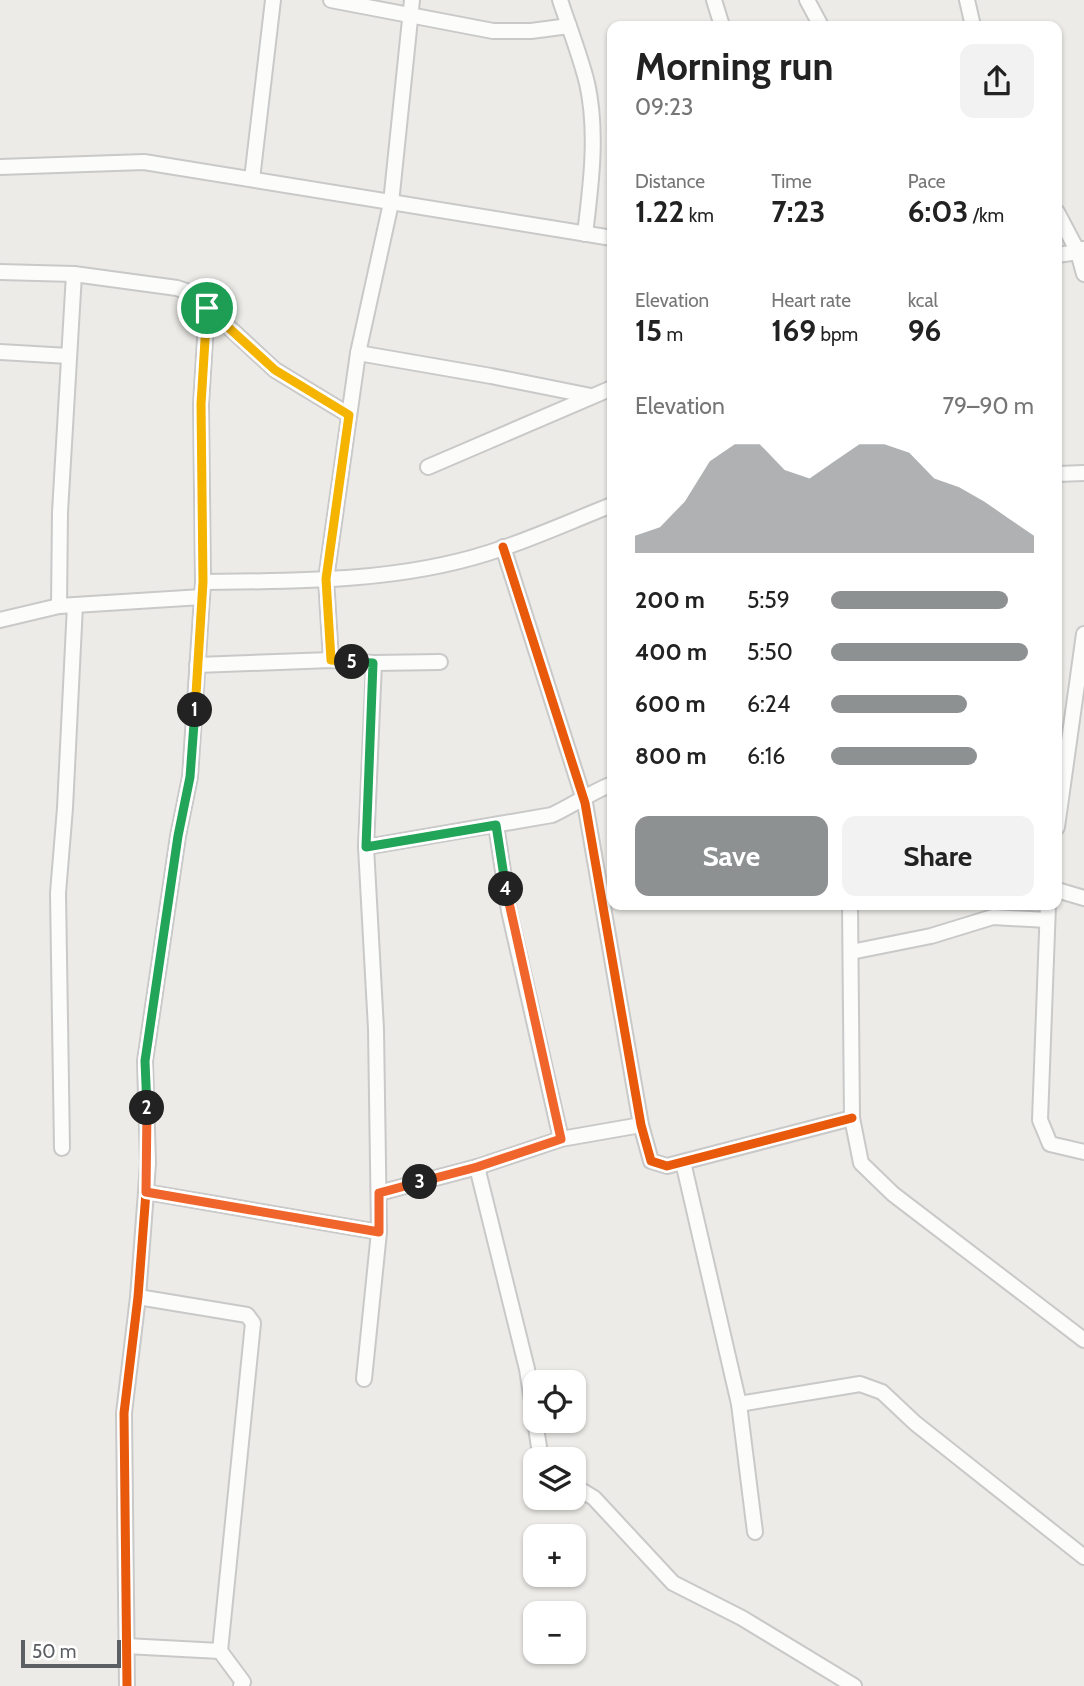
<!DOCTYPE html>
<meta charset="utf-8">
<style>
body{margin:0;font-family:Cabin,sans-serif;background:#f2f2f2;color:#222;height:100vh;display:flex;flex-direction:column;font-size:26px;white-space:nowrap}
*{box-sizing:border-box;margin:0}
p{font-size:23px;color:#767676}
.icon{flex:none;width:38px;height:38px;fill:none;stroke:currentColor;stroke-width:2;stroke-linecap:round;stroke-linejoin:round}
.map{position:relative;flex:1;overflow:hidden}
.details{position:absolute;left:607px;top:21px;width:455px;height:889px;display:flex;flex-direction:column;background:#fff;border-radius:14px;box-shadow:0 2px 5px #0004}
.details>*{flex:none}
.buttons{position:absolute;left:523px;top:1370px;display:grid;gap:14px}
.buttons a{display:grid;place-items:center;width:63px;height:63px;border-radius:14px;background:#fff;box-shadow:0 2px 5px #0004;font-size:35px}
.scale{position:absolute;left:21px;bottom:18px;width:100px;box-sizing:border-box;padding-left:7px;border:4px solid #5c6065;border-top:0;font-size:19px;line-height:24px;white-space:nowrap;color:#5c6065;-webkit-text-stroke:5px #fff;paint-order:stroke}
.pin{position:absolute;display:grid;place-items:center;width:60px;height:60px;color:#fff;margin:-30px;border:4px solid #fff;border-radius:50%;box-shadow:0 2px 7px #0007}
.km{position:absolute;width:35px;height:35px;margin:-18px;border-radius:50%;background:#222;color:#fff;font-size:19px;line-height:35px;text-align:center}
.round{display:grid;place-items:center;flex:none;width:74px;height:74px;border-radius:14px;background:#f2f2f2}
.summary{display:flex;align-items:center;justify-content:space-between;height:119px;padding:0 28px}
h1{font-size:38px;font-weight:800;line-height:52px}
.figures{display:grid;grid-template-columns:repeat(3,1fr);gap:10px;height:119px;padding:7px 28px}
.figures div{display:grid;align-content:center}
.figures b{font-size:30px;font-weight:800}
.figures small{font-size:19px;font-weight:400}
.figures p{font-size:19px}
.chart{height:196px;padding:14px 28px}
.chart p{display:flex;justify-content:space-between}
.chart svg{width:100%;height:126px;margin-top:7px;fill:#8e9192;opacity:.7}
.button{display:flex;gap:14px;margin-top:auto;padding:14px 28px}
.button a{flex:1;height:80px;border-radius:14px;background:#8e9192;color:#fff;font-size:28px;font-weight:800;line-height:80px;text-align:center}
.button a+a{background:#f2f2f2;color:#222}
ul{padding:0 28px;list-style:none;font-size:23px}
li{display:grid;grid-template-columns:112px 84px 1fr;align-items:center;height:52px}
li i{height:18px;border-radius:9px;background:#8e9192}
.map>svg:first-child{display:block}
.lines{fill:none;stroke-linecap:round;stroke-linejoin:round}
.minor-casing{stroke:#c9c9c9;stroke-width:18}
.minor{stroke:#fcfcfb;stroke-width:14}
.cycleway-casing{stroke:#fff;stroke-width:13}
.cycleway{stroke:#e8590c;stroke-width:9}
.split-1-casing{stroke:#fff;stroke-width:14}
.split-2-casing{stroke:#fff;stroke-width:14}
.split-3-casing{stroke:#fff;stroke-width:14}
.split-4-casing{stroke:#fff;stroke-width:14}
.split-5-casing{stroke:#fff;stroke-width:14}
.split-6-casing{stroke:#fff;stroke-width:14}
.split-1{stroke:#f5b400;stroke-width:9}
.split-2{stroke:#22a559;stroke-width:9}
.split-3{stroke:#f0652b;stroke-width:9}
.split-4{stroke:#f0652b;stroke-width:9}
.split-5{stroke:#22a559;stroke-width:9}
.split-6{stroke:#f5b400;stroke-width:9}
</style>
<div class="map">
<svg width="1084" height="1686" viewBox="0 0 1084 1686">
<rect width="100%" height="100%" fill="#ecebe7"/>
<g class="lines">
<!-- minor casing -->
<g class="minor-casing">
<g id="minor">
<polyline points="331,0 493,31 531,31 569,26"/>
<path d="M560,0C569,27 580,55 587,83C598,132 591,185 585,234"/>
<polyline points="714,0 722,26"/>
<polyline points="807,0 821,26"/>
<polyline points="967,0 973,26"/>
<polyline points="0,167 144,162 612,238"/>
<polyline points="252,179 273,0"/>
<polyline points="1057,212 1078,252 1084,274"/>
<polyline points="1057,255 1078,252 1083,249"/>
<polyline points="0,272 74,274 177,288 192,293 275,370 349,415"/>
<polyline points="0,352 69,356"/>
<polyline points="358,353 491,376 591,396"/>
<polyline points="428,467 612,388"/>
<polyline points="1057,474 1084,473"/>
<polyline points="503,547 585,803 641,1125 651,1161 667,1166 852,1118"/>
<path d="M203,582C297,581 397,582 488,553C530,540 571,521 612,505"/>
<polyline points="59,606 60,512 74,274"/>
<polyline points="0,620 59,606 202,597"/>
<polyline points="331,660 326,579 358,353 391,203 412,0"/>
<polyline points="197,665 331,660 374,663 440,662"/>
<polyline points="496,825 509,911 561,1139"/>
<polyline points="1057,827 1084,634"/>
<path d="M366,847L552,815C573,805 590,793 612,784"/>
<polyline points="1057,890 1084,898"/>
<polyline points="850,905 852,1118 861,1163 893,1194 1084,1340"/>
<polyline points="1048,905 1040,1120 1050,1144 1084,1152"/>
<polyline points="851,952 931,936 993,917 1047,920"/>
<polyline points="62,1148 58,893 65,808 75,605"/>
<polyline points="683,1162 739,1404 755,1532"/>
<polyline points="477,1167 527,1369 541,1460"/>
<polyline points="146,1192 379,1232"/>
<polyline points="379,1193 477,1167 561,1139 641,1125"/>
<polyline points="138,1297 247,1315 253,1323 220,1651 243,1682 241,1686"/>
<polyline points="364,1379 379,1232 376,1029 366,847 374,663"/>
<polyline points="739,1404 860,1384 882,1392 915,1423 1084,1557"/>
<polyline points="574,1486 594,1498 673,1583 742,1618 854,1686"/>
<polyline points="126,1646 220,1651"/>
<polyline points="127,1686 124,1413 138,1297 146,1192 148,1163 145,1061 178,836 190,777 203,582 201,404 207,308"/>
</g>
</g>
<!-- minor -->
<use href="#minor" class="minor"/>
<!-- cycleway casing -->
<g class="cycleway-casing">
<g id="cycleway">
<polyline points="503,547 585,803 641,1125 651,1161 667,1166 852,1118"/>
<polyline points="127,1686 124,1413 138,1297 146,1192 148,1163 145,1061 178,836 190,777 203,582 201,404 207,308"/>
</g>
</g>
<!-- cycleway -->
<use href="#cycleway" class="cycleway"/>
</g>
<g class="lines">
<!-- split-1 casing -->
<g class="split-1-casing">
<polyline id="split-1" points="195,710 203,582 201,404 207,308"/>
</g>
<!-- split-2 casing -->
<g class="split-2-casing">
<polyline id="split-2" points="147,1108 145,1061 178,836 190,777 195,710"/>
</g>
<!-- split-3 casing -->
<g class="split-3-casing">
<polyline id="split-3" points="147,1108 146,1192 379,1232 379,1193 420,1182"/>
</g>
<!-- split-4 casing -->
<g class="split-4-casing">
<polyline id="split-4" points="420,1182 477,1167 561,1139 506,889"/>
</g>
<!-- split-5 casing -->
<g class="split-5-casing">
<polyline id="split-5" points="352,662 373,663 366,847 496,825 506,889"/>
</g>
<!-- split-6 casing -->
<g class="split-6-casing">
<polyline id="split-6" points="207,308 275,370 349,415 326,579 331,660 352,662"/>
</g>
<!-- split-1 -->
<use href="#split-1" class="split-1"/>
<!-- split-2 -->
<use href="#split-2" class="split-2"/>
<!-- split-3 -->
<use href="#split-3" class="split-3"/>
<!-- split-4 -->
<use href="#split-4" class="split-4"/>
<!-- split-5 -->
<use href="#split-5" class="split-5"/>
<!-- split-6 -->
<use href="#split-6" class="split-6"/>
</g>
</svg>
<div class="buttons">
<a><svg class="icon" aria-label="locate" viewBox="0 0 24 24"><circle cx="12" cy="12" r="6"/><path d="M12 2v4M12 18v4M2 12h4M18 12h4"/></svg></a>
<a><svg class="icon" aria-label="layers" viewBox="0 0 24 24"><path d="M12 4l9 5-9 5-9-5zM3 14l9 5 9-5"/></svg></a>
<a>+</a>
<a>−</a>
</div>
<div class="scale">50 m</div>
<div class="pin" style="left:207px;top:308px;background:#1e9e55"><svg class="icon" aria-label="arrive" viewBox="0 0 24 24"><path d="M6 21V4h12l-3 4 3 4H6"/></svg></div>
<b class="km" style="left:195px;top:710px">1</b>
<b class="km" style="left:147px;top:1108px">2</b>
<b class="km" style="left:420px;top:1182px">3</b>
<b class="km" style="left:506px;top:889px">4</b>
<b class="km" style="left:352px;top:662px">5</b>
<section class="details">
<div class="summary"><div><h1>Morning run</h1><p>09:23</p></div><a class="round"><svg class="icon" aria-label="share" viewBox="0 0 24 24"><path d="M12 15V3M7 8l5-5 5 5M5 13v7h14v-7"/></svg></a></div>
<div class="figures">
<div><p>Distance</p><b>1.22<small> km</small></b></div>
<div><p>Time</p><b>7:23</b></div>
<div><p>Pace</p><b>6:03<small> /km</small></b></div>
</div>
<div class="figures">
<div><p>Elevation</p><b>15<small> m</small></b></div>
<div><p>Heart rate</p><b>169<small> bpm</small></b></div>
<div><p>kcal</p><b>96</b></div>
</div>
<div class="chart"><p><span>Elevation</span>79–90 m</p>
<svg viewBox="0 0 160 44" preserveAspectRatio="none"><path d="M0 44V38L10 35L20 26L30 12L40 6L50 6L60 15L70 18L80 12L90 6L100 6L110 9L120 18L130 21L140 26L150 32L160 38V44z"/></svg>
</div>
<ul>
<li><b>200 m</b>5:59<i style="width:87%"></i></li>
<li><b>400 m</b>5:50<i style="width:97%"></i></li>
<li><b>600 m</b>6:24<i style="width:67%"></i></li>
<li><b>800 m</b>6:16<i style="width:72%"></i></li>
</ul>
<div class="button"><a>Save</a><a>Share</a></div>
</section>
</div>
